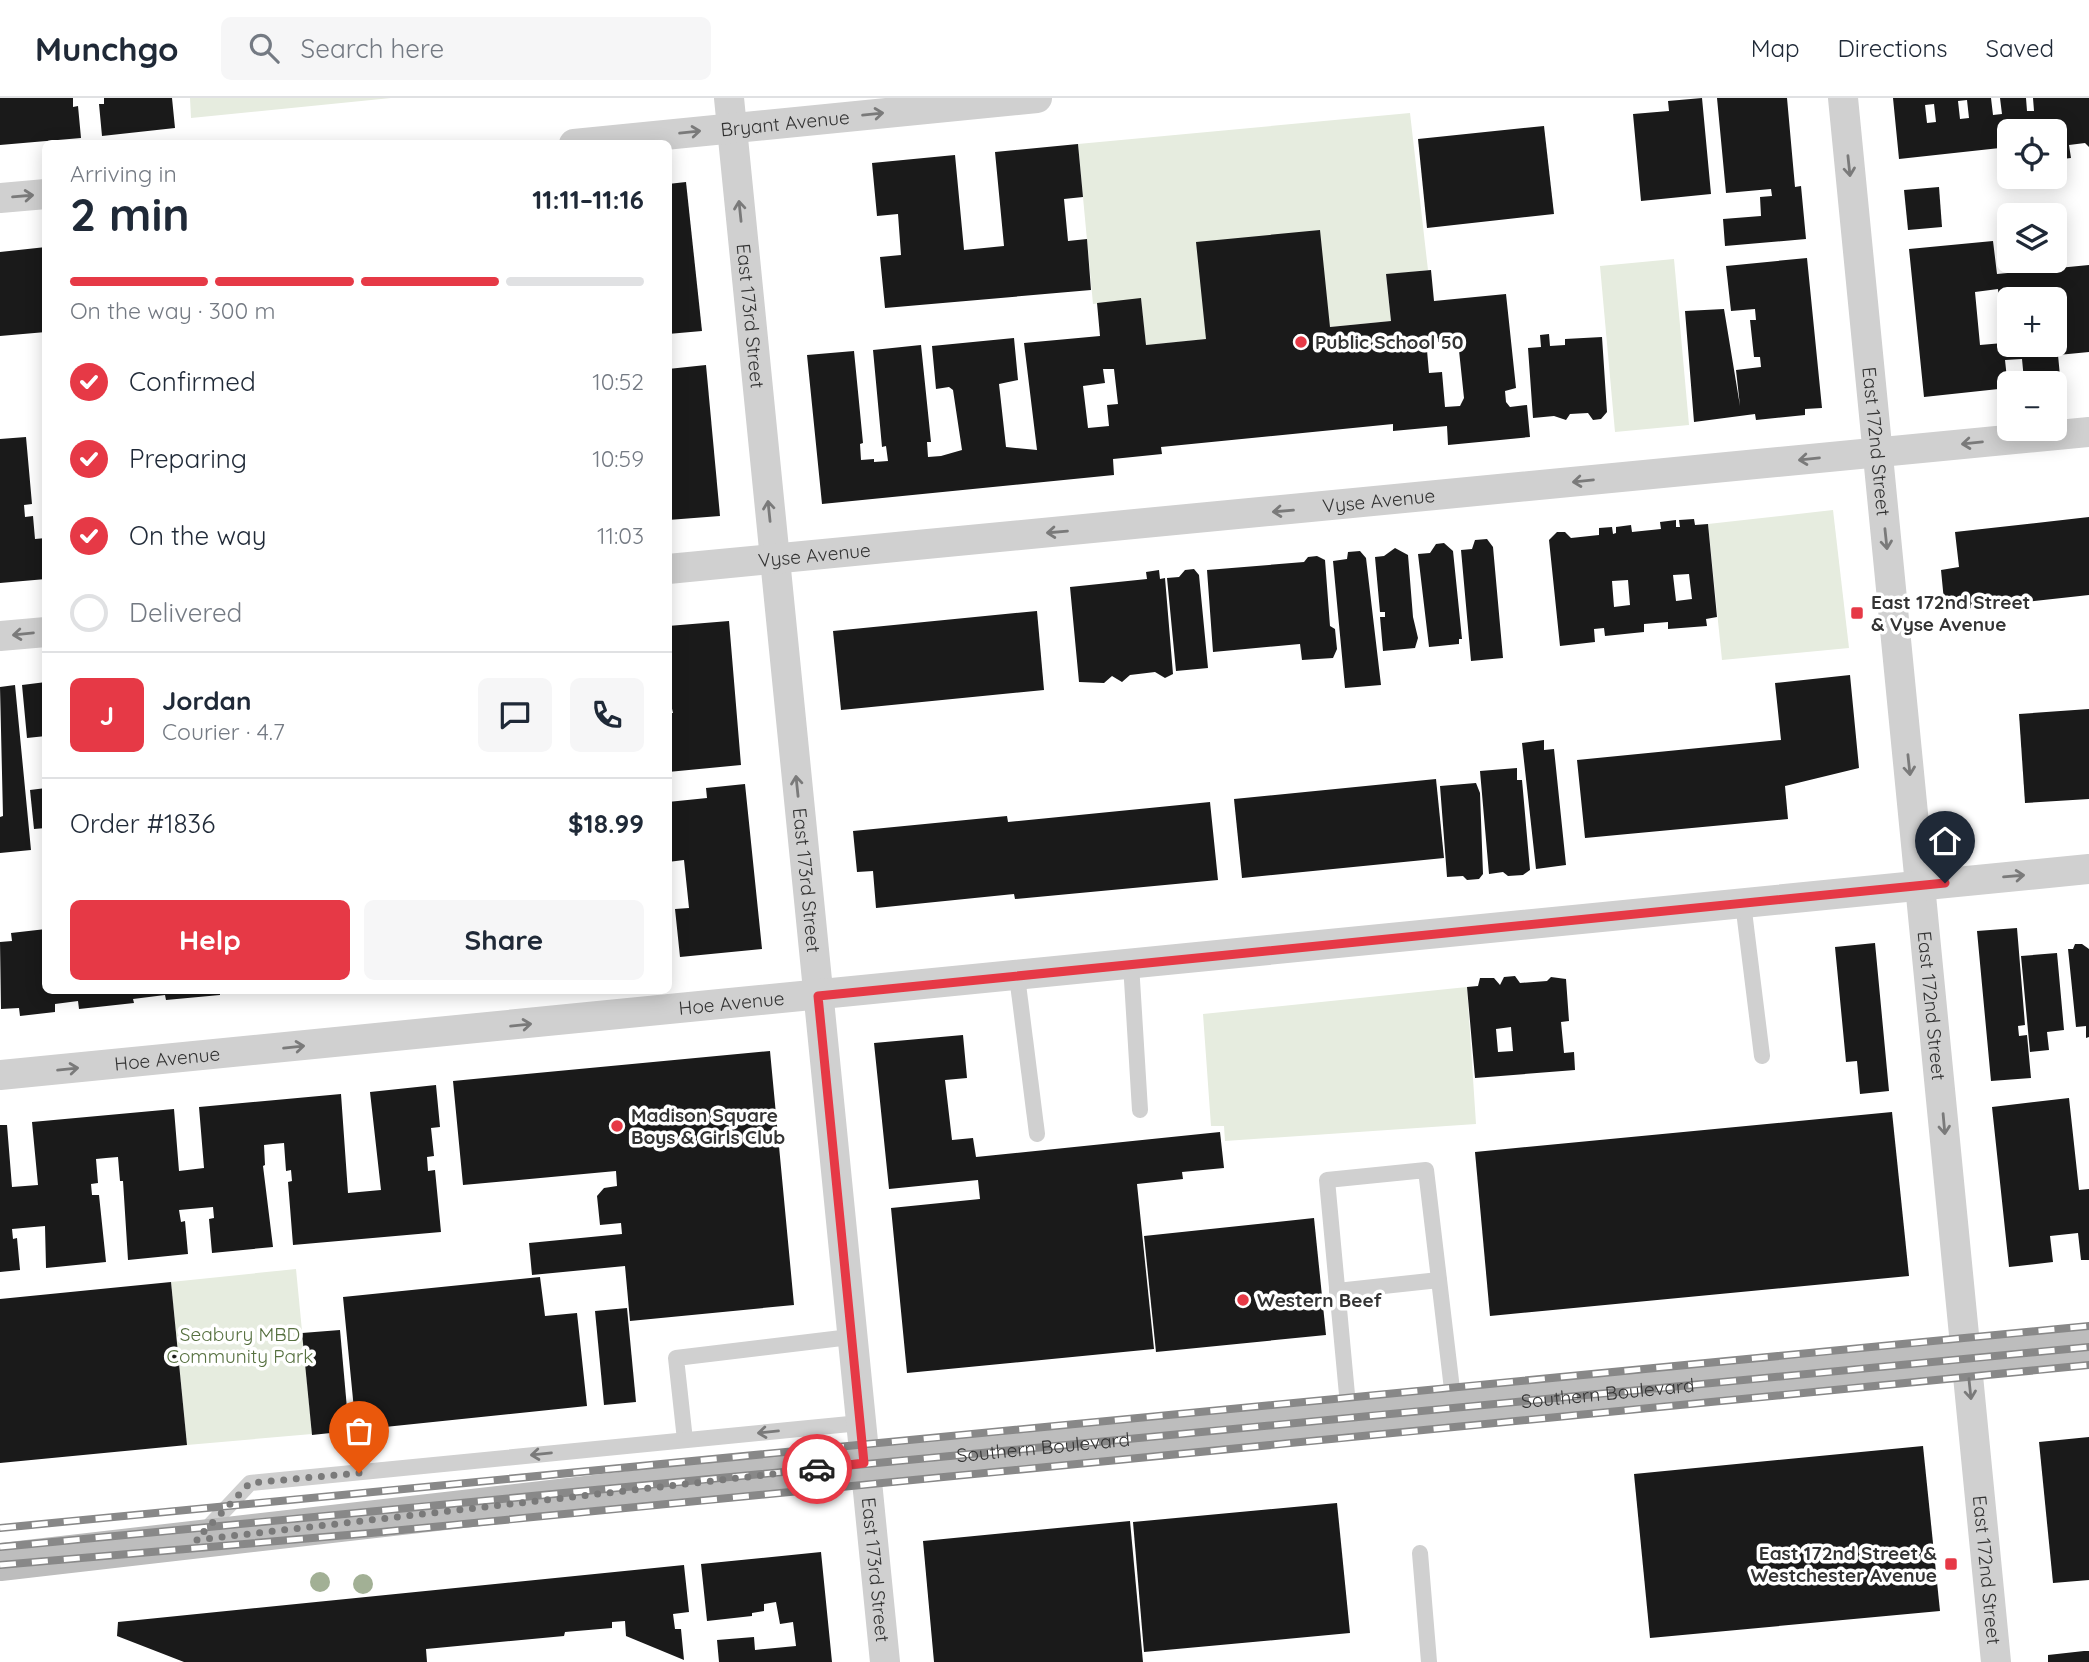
<!DOCTYPE html>
<html lang="en">
<head>
<meta charset="utf-8">
<style>
	body { margin:0; font-family:Quicksand,sans-serif; background:#f6f6f7; color:#1f2937; height:100vh; display:flex; flex-direction:column; font-size:26px; white-space:nowrap }
	* { box-sizing:border-box; margin:0 }
	p { font-size:23px; color:#747a83 }
	.icon { flex:none; width:38px; height:38px; fill:none; stroke:currentColor; stroke-width:2; stroke-linecap:round; stroke-linejoin:round }
	.map { position:relative; flex:1; overflow:hidden }
	.drawer { position:absolute; left:42px; top:42px; width:630px; height:854px; display:flex; flex-direction:column; background:#fff; border-radius:10px; box-shadow:0 4px 18px #0003 }
	.drawer>* { flex:none }
	.fabs { position:absolute; left:1997px; top:21px; display:grid; gap:14px }
	.fabs a { display:grid; place-items:center; width:70px; height:70px; border-radius:10px; background:#fff; box-shadow:0 4px 18px #0003; font-size:35px }
	.pin { position:absolute; display:grid; place-items:center; width:60px; height:60px; color:#fff; margin:-72px -30px; border-radius:50% 50% 50% 0; rotate:-45deg; box-shadow:0 0 7px #0007 }
	.pin .icon { rotate:45deg }
	.courier { position:absolute; display:grid; place-items:center; width:70px; height:70px; margin:-35px; border:5px solid #e63946; border-radius:50%; background:#fff; color:#222; box-shadow:0 2px 9px #0007 }
	.summary em { font-style:normal; font-weight:700 }
	.summary div { display:flex; flex-direction:column-reverse }
	.summary { display:flex; align-items:center; justify-content:space-between; height:119px; padding:0 28px }
	h1 { font-size:46px; font-weight:700; line-height:52px }
	.bar { display:grid; grid-template-columns:repeat(4,1fr); gap:10px 7px; align-content:center; height:84px; padding:0 28px }
	.bar i { height:9px; border-radius:5px; background:#e0e1e3 }
	.bar .on { background:#e63946 }
	.bar p { grid-column:span 4 }
	.line { display:flex; align-items:center; gap:18px; padding:0 28px; border-top:2px solid #e0e1e3 }
	.line div { flex:1 }
	.round { display:grid; place-items:center; flex:none; width:74px; height:74px; border-radius:10px; background:#f6f6f7 }
	ol { padding:0 28px; list-style:none }
	li { display:flex; align-items:center; gap:21px; height:77px }
	li p { margin-inline-start:auto }
	li .icon { padding:7px; border-radius:50%; background:#e63946; color:#fff; stroke-width:4 }
	li:last-child { color:#747a83 }
	li i { width:38px; height:38px; border:4px solid #e0e1e3; border-radius:50% }
	.cta { display:flex; gap:14px; margin-top:auto; padding:14px 28px }
	.cta a { flex:1; height:80px; border-radius:10px; background:#e63946; color:#fff; font-size:28px; font-weight:700; line-height:80px; text-align:center }
	.cta a+a { background:#f6f6f7; color:#1f2937 }
	header { display:flex; align-items:center; gap:42px; box-sizing:border-box; height:98px; padding:0 35px; background:#fff; border-bottom:2px solid #e0e1e3 }
	header strong { font-size:33px }
	nav { display:flex; gap:38px; margin-inline-start:auto; font-size:24px }
	.search { width:490px; height:63px; background:#f6f6f7; display:flex; align-items:center; gap:18px; box-sizing:border-box; padding:0 24px; border-radius:10px; color:#747a83; font-size:26px }
	.map>svg:first-child { display:block }
	.green { fill:#e6ecdf }
	.building { fill:#1a1a1a; fill-rule:evenodd }
	.lines { fill:none; stroke-linecap:round; stroke-linejoin:round }
	.lane { stroke:#d0d0d0; stroke-width:16 }
	.street { stroke:#d0d0d0; stroke-width:30 }
	.secondary { stroke:#bdbdbd; stroke-width:38 }
	.rail-casing { stroke:#888; stroke-width:8 }
	.rail { stroke:#fff; stroke-width:5; stroke-dasharray:16; stroke-linecap:butt }
	.tree { fill:#a2b095 }
	.oneway { stroke:#7a7a7a }
	.done { stroke:#7a7a7a; stroke-width:7; stroke-dasharray:0 12.6 }
	.route { stroke:#e63946; stroke-width:9 }
	.poi-dot { fill:#e63946; stroke:#fff; stroke-width:2.5 }
	.labels { text-anchor:middle; dominant-baseline:central; stroke-width:7; stroke-linejoin:round; paint-order:stroke }
	.street-label { font-size:19px; fill:#333; stroke:#fff }
	.poi-label { font-size:19px; font-weight:bold; fill:#333; stroke:#fff; text-anchor:start }
	.park-label { font-size:19px; fill:#56703f; stroke:#fff }
</style>
</head>
<body>
<header>
<strong>Munchgo</strong>
<div class="search"><svg class="icon" aria-label="search" viewBox="0 0 24 24"><circle cx="10" cy="10" r="6"/><path d="M15 15l6 6"/></svg>Search here</div>
<nav><a>Map</a><a>Directions</a><a>Saved</a></nav>
</header>
<div class="map">
<svg width="2089" height="1564" viewBox="0 0 2089 1564">
	<rect width="100%" height="100%" fill="#fff"/>
	<g class="green">
		<polygon points="190,0 391,0 191,20"/>
		<polygon points="1410,15 1428,172 1386,177 1391,223 1146,247 1141,201 1093,206 1078,46"/>
		<polygon points="1674,161 1689,327 1615,334 1600,168"/>
		<polygon points="1833,412 1849,550 1722,562 1708,426"/>
		<polygon points="1467,889 1476,1026 1225,1043 1224,1028 1211,1028 1203,916"/>
		<polygon points="296,1171 312,1336 187,1347 171,1184"/>
	</g>
	<g class="building">
		<polygon points="0,0 73,0 73,9 78,8 81,40 0,47"/>
		<polygon points="104,0 172,0 175,30 102,38 99,6 104,6"/>
		<polygon points="1702,0 1711,96 1641,103 1633,16 1669,13 1668,3"/>
		<polygon points="1717,0 1787,0 1795,89 1801,88 1806,141 1725,148 1723,121 1761,118 1760,99 1772,98 1771,91 1726,95"/>
		<path d="M1893,0h98l2,17 9,-1 -2,-16h26l1,13h7l-1,-13h56v49l-4,-4 -16,2 2,13 -17,2v-29h-45v16l-110,12zM1967,2l2,18 -9,1 -2,-18zM1934,6l2,18 -9,1 -2,-18z"/>
		<polygon points="1544,28 1554,116 1427,130 1418,41"/>
		<polygon points="1078,46 1083,99 1064,101 1068,143 1087,141 1091,192 885,210 880,159 901,157 898,116 877,118 872,65 955,57 964,152 1004,148 995,54"/>
		<polygon points="686,84 702,233 668,236 668,86"/>
		<polygon points="1939,89 1942,129 1908,132 1904,92"/>
		<path d="M1320,132l10,97 61,-6 -5,-47 45,-4 3,31 72,-7 10,94 -11,3 1,11 4,5 17,-2 3,32 -82,8 -1,-19 -54,5v-7l-232,23 1,7 -49,5 1,16 -292,29 -15,-149 47,-4 9,92 -3,1 1,16 13,-1v3l14,-1 -2,-15 -4,1 -9,-97 48,-5 10,97h-4l1,15 13,-1 21,-6 -9,-60 -4,-3 -13,2 -4,-43 82,-8 4,42 -19,4 7,63 31,3 -13,-107 76,-7 -3,-33 44,-5 5,47 60,-6 -10,-97zM1438,240v4l20,-1 6,57 -4,8 -15,1 -3,-35 -13,1 -3,-34zM1103,271h11l4,35 -11,1 2,21 -21,2 -5,-42 22,-3z"/>
		<path d="M1993,143l4,33 92,-9v87l-31,3 2,21 -36,4 -2,-21 -17,1 3,28 -84,9 -15,-148zM1998,191l5,54 -23,2 -5,-53zM2009,201h45v46h-45z"/>
		<polygon points="46,149 46,234 0,238 0,154"/>
		<polygon points="1807,160 1822,310 1805,311 1805,317 1756,322 1755,316 1694,324 1685,213 1724,211 1740,308 1736,272 1761,269 1760,259 1754,259 1750,222 1756,222 1755,211 1731,213 1726,168"/>
		<polygon points="1549,236 1550,248 1565,247 1565,241 1602,239 1607,314 1601,321 1593,322 1588,315 1570,316 1566,322 1554,318 1533,320 1528,250 1541,249 1540,237"/>
		<polygon points="706,267 720,418 668,422 668,271"/>
		<polygon points="26,339 32,406 24,407 25,419 33,418 35,441 46,440 46,481 0,485 0,341"/>
		<polygon points="2089,419 2089,497 1945,513 1941,472 1959,469 1955,434"/>
		<path d="M1694,421l1,6 13,-1 9,93 -11,2 1,7 -39,3v-7l-24,2v8l-39,4 -1,-8 -10,1 1,13 -35,4 -11,-106 8,-8h8l6,6 28,-3v-7l13,-1 1,7 3,-1v-6l15,-2 1,7 29,-3 -1,-7 16,-2v7h4l-1,-7zM1689,476l3,25 -16,2 -3,-26zM1628,482l2,25 -16,2 -2,-26z"/>
		<polygon points="1487,441 1493,449 1503,560 1471,563 1461,452 1472,451 1475,442"/>
		<polygon points="1444,445 1453,453 1462,541 1459,541 1459,546 1429,549 1418,456 1430,455 1436,446"/>
		<polygon points="1395,450 1408,457 1413,519 1418,540 1415,550 1383,553 1380,519 1385,519 1385,514 1380,514 1375,459 1384,458"/>
		<polygon points="1360,453 1366,460 1381,587 1345,590 1333,463 1347,461 1348,454"/>
		<polygon points="1317,458 1325,462 1330,528 1335,531 1337,551 1333,560 1302,562 1300,546 1213,554 1207,472 1304,464 1308,459"/>
		<polygon points="1194,471 1199,477 1208,570 1176,573 1167,480 1179,479 1185,472"/>
		<polygon points="1159,472 1160,481 1165,480 1173,576 1165,580 1155,574 1130,577 1122,584 1112,578 1104,585 1079,584 1070,489 1147,481 1146,474"/>
		<polygon points="1037,513 1044,592 841,612 833,533"/>
		<polygon points="729,523 741,667 668,674 668,615 673,615 668,593 668,528"/>
		<polygon points="1850,577 1859,670 1785,688 1788,721 1585,740 1577,662 1781,642 1775,585"/>
		<polygon points="46,584 46,638 27,640 22,587"/>
		<polygon points="15,587 31,752 0,755 0,719 3,718 0,589"/>
		<polygon points="2089,611 2089,701 2025,705 2019,616"/>
		<polygon points="1544,642 1544,652 1554,651 1566,767 1536,771 1522,645"/>
		<polygon points="1517,670 1517,682 1522,682 1530,772 1523,777 1508,778 1503,774 1489,776 1480,673"/>
		<polygon points="1436,681 1444,760 1242,780 1234,701"/>
		<polygon points="1476,685 1480,695 1483,776 1479,781 1467,782 1463,778 1447,779 1440,688"/>
		<polygon points="745,686 762,851 680,859 675,811 689,810 684,762 668,764 668,704 707,700 706,690"/>
		<polygon points="46,690 46,730 34,731 30,692"/>
		<polygon points="1210,704 1218,782 1015,801 1014,796 876,810 873,773 857,774 853,733 1007,718 1008,724"/>
		<polygon points="2017,830 2025,927 2018,928 2019,938 2027,937 2031,980 1991,983 1977,833"/>
		<polygon points="46,831 46,892 220,892 220,897 166,902 165,897 133,901 134,905 79,911 78,903 55,906 55,914 20,918 19,910 1,911 0,844 12,843 11,835"/>
		<polygon points="1875,845 1889,993 1860,996 1857,963 1846,964 1835,849"/>
		<polygon points="2075,846 2082,846 2089,851 2089,939 2086,940 2086,928 2076,929 2068,851 2073,851"/>
		<polygon points="2057,855 2064,932 2047,934 2049,952 2030,954 2021,858"/>
		<path d="M1515,878l5,7 27,-2 4,-4 15,2 3,42 -8,1 3,31 10,-1 1,18 -100,8 -8,-91 11,-1 2,-8h14l6,7 4,-8zM1511,929l2,24 -15,1 -2,-23z"/>
		<polygon points="963,937 967,980 945,982 952,1042 973,1040 976,1059 1220,1034 1224,1070 1182,1074 1183,1081 1137,1086 1154,1251 907,1275 891,1110 980,1101 978,1082 889,1091 874,945"/>
		<polygon points="770,953 794,1207 630,1223 625,1168 532,1177 529,1145 622,1136 621,1125 600,1127 597,1098 604,1090 617,1088 616,1073 463,1087 453,983"/>
		<polygon points="436,987 440,1029 431,1030 434,1058 427,1059 428,1073 435,1072 441,1134 293,1147 288,1084 292,1083 291,1072 286,1073 284,1045 273,1046 264,1047 265,1067 263,1068 273,1149 212,1155 209,1121 214,1120 213,1109 179,1112 181,1124 185,1123 188,1156 128,1162 123,1083 120,1083 118,1059 106,1060 96,1061 98,1085 91,1086 92,1097 99,1097 106,1164 46,1170 45,1128 12,1131 13,1141 17,1140 20,1172 0,1174 0,1027 7,1027 12,1089 38,1087 32,1024 174,1011 179,1073 204,1070 199,1009 341,996 348,1095 381,1092 370,994"/>
		<polygon points="2069,1000 2079,1092 2089,1091 2089,1162 2081,1162 2078,1135 2050,1138 2053,1164 2009,1169 1992,1009"/>
		<polygon points="1892,1014 1909,1178 1490,1218 1475,1054"/>
		<polygon points="1314,1120 1326,1237 1156,1254 1144,1138"/>
		<polygon points="540,1179 545,1218 577,1215 587,1308 356,1332 343,1199"/>
		<polygon points="171,1184 187,1347 0,1365 0,1201"/>
		<polygon points="627,1210 636,1304 604,1307 595,1213"/>
		<polygon points="340,1232 349,1333 312,1337 302,1235"/>
		<polygon points="2089,1339 2089,1482 2053,1485 2039,1344"/>
		<polygon points="1923,1348 1940,1513 1650,1540 1634,1376"/>
		<polygon points="1337,1405 1350,1535 1144,1554 1133,1424"/>
		<polygon points="1130,1423 1143,1564 934,1564 923,1443"/>
		<polygon points="821,1454 832,1564 719,1564 717,1542 754,1539 755,1552 796,1548 793,1524 780,1526 776,1504 764,1506 764,1513 752,1515 752,1518 707,1523 701,1466"/>
		<polygon points="684,1467 689,1514 673,1516 675,1531 681,1531 684,1562 626,1538 625,1523 612,1524 612,1530 565,1534 564,1538 426,1551 427,1564 184,1564 117,1538 118,1524"/>
		<polygon points="2084,1553 2089,1553 2089,1564 2048,1564 2048,1557"/>
	</g>
	<g class="lines">
		<g class="lane">
			<polyline points="1743,805 1762,958"/>
			<polyline points="1131,866 1140,1012"/>
			<polyline points="1017,878 1037,1036"/>
			<polyline points="1337,1193 1439,1182"/>
			<polyline points="1349,1318 1327,1082 1426,1072 1454,1308"/>
			<polyline points="685,1342 676,1260 850,1239"/>
			<polyline points="204,1434 250,1385 860,1325"/>
			<polyline points="1420,1455 1429,1564"/>
		</g>
		<g class="street">
			<path id="s1" d="M729,0l156,1564"/>
			<path id="s2" d="M1843,0l153,1564"/>
			<path id="s3" d="M574,46l463,-46"/>
			<polyline points="0,100 46,96"/>
			<path id="s4" d="M668,471l1421,-137"/>
			<polyline points="0,538 46,534"/>
			<path id="s5" d="M0,977l2089,-206"/>
		</g>
		<polyline class="secondary" points="0,1464 864,1365 2089,1245"/>
		<defs>
			<g id="rail">
				<polyline points="0,1430 2089,1228"/>
				<path id="s6" d="M0,1449l2089,-200"/>
				<polyline points="0,1467 371,1435 2089,1267"/>
			</g>
		</defs>
		<use href="#rail" class="rail-casing"/>
		<use href="#rail" class="rail"/>
	</g>
	<g class="tree">
		<circle cx="320" cy="1484" r="10"/>
		<circle cx="363" cy="1486" r="10"/>
	</g>
	<defs><path id="oneway-shaft" d="M-6 0H5M1.5-3L5.5 0L1.5 3" fill="none" stroke-width="1.6" stroke-linecap="round" stroke-linejoin="round" transform="scale(1.75)"/></defs>
	<g class="oneway">
		<use href="#oneway-shaft" transform="translate(873 16) rotate(-6)"/>
		<use href="#oneway-shaft" transform="translate(690 34) rotate(-6)"/>
		<use href="#oneway-shaft" transform="translate(1849 68) rotate(84)"/>
		<use href="#oneway-shaft" transform="translate(23 98) rotate(-5)"/>
		<use href="#oneway-shaft" transform="translate(740 113) rotate(-96)"/>
		<use href="#oneway-shaft" transform="translate(1972 345) rotate(174)"/>
		<use href="#oneway-shaft" transform="translate(1809 361) rotate(174)"/>
		<use href="#oneway-shaft" transform="translate(1583 383) rotate(174)"/>
		<use href="#oneway-shaft" transform="translate(769 413) rotate(-96)"/>
		<use href="#oneway-shaft" transform="translate(1283 413) rotate(175)"/>
		<use href="#oneway-shaft" transform="translate(1057 434) rotate(175)"/>
		<use href="#oneway-shaft" transform="translate(1886 441) rotate(84)"/>
		<use href="#oneway-shaft" transform="translate(23 536) rotate(174)"/>
		<use href="#oneway-shaft" transform="translate(1909 667) rotate(84)"/>
		<use href="#oneway-shaft" transform="translate(797 688) rotate(-96)"/>
		<use href="#oneway-shaft" transform="translate(2014 778) rotate(-5)"/>
		<use href="#oneway-shaft" transform="translate(521 927) rotate(-6)"/>
		<use href="#oneway-shaft" transform="translate(294 949) rotate(-6)"/>
		<use href="#oneway-shaft" transform="translate(68 971) rotate(-6)"/>
		<use href="#oneway-shaft" transform="translate(1944 1026) rotate(85)"/>
		<use href="#oneway-shaft" transform="translate(1970 1291) rotate(84)"/>
		<use href="#oneway-shaft" transform="translate(768 1334) rotate(174)"/>
		<use href="#oneway-shaft" transform="translate(541 1356) rotate(174)"/>
	</g>
	<g class="lines">
		<polyline class="done" points="359,1375 250,1385 196,1442 817,1371"/>
		<polyline class="route" points="817,1371 864,1365 818,898 1945,785"/>
	</g>
	<g class="poi-dot">
		<circle cx="1301" cy="244" r="7"/>
		<rect x="1850" y="508" width="14" height="14" rx="3.5"/>
		<circle cx="617" cy="1028" r="7"/>
		<circle cx="1243" cy="1202" r="7"/>
		<rect x="1944" y="1459" width="14" height="14" rx="3.5"/>
	</g>
	<g class="labels">
		<g class="street-label">
			<text stroke="none"><textPath href="#s3" startOffset="212">Bryant Avenue</textPath></text>
			<text stroke="none"><textPath href="#s1" startOffset="219">East 173rd Street</textPath></text>
			<text stroke="none"><textPath href="#s2" startOffset="345">East 172nd Street</textPath></text>
			<text stroke="none"><textPath href="#s4" startOffset="714">Vyse Avenue</textPath></text>
			<text stroke="none"><textPath href="#s4" startOffset="147">Vyse Avenue</textPath></text>
			<text stroke="none"><textPath href="#s1" startOffset="786">East 173rd Street</textPath></text>
			<text stroke="none"><textPath href="#s5" startOffset="735">Hoe Avenue</textPath></text>
			<text stroke="none"><textPath href="#s2" startOffset="912">East 172nd Street</textPath></text>
			<text stroke="none"><textPath href="#s5" startOffset="168">Hoe Avenue</textPath></text>
			<text stroke="none"><textPath href="#s6" startOffset="1615">Southern Boulevard</textPath></text>
			<text stroke="none"><textPath href="#s6" startOffset="1048">Southern Boulevard</textPath></text>
			<text stroke="none"><textPath href="#s1" startOffset="1479">East 173rd Street</textPath></text>
			<text stroke="none"><textPath href="#s2" startOffset="1479">East 172nd Street</textPath></text>
		</g>
		<g class="poi-label">
			<text x="1315" y="244">Public School 50</text>
			<text x="1871" y="504">East 172nd Street<tspan x="1871" dy="22">&amp; Vyse Avenue</tspan></text>
			<text x="631" y="1017">Madison Square<tspan x="631" dy="22">Boys &amp; Girls Club</tspan></text>
			<text x="1257" y="1202">Western Beef</text>
			<text x="1937" y="1455" text-anchor="end">East 172nd Street &amp;<tspan x="1937" dy="22">Westchester Avenue</tspan></text>
		</g>
		<g class="park-label">
			<text x="240" y="1236">Seabury MBD<tspan x="240" dy="22">Community Park</tspan></text>
		</g>
	</g>
</svg>
<div class="fabs">
<a><svg class="icon" aria-label="locate" viewBox="0 0 24 24"><circle cx="12" cy="12" r="6"/><path d="M12 2v4M12 18v4M2 12h4M18 12h4"/></svg></a>
<a><svg class="icon" aria-label="layers" viewBox="0 0 24 24"><path d="M12 4l9 5-9 5-9-5zM3 14l9 5 9-5"/></svg></a>
<a>+</a>
<a>−</a>
</div>
<div class="pin" style="left:359px;top:1375px;background:#ea580c"><svg class="icon" aria-label="bag" viewBox="0 0 24 24"><path d="M5 8h14l-1 12H6zM9 8a3 3 0 0 1 6 0"/></svg></div>
<div class="pin" style="left:1945px;top:785px;background:#1f2937"><svg class="icon" aria-label="home" viewBox="0 0 24 24"><path d="M3 11l9-7 9 7M6 9v11h12V9"/></svg></div>
<div class="courier" style="left:817px;top:1371px"><svg class="icon" aria-label="car" viewBox="0 0 24 24"><path d="M5 17H2v-5l4-1 3-4h7l3 4 3 1v5h-3M9 17h6M6 11h13"/><circle cx="7" cy="17" r="2"/><circle cx="17" cy="17" r="2"/></svg></div>
<section class="drawer">
<div class="summary"><div><h1>2 min</h1><p>Arriving in</p></div><em>11:11–11:16</em></div>
<div class="bar"><i class="on"></i><i class="on"></i><i class="on"></i><i></i><p>On the way · 300 m</p></div>
<ol>
<li><svg class="icon" aria-label="check" viewBox="0 0 24 24"><path d="M5 12l5 5 9-10"/></svg>Confirmed<p>10:52</p></li>
<li><svg class="icon" aria-label="check" viewBox="0 0 24 24"><path d="M5 12l5 5 9-10"/></svg>Preparing<p>10:59</p></li>
<li><svg class="icon" aria-label="check" viewBox="0 0 24 24"><path d="M5 12l5 5 9-10"/></svg>On the way<p>11:03</p></li>
<li><i></i>Delivered</li>
</ol>
<div class="line" style="height:126px"><b class="round" style="background:#e63946;color:#fff">J</b><div><b>Jordan</b><p>Courier · 4.7</p></div><a class="round"><svg class="icon" aria-label="chat" viewBox="0 0 24 24"><path d="M4 5h16v11H9l-5 4z"/></svg></a><a class="round"><svg class="icon" aria-label="phone" viewBox="0 0 24 24"><path d="M5 4h4l2 5-3 2q2 4 5 5l2-3 5 2v4C11 20 4 13 5 4z"/></svg></a></div>
<div class="line" style="height:91px"><div>Order #1836</div><b>$18.99</b></div>
<div class="cta"><a>Help</a><a>Share</a></div>
</section>
</div>
</body>
</html>
